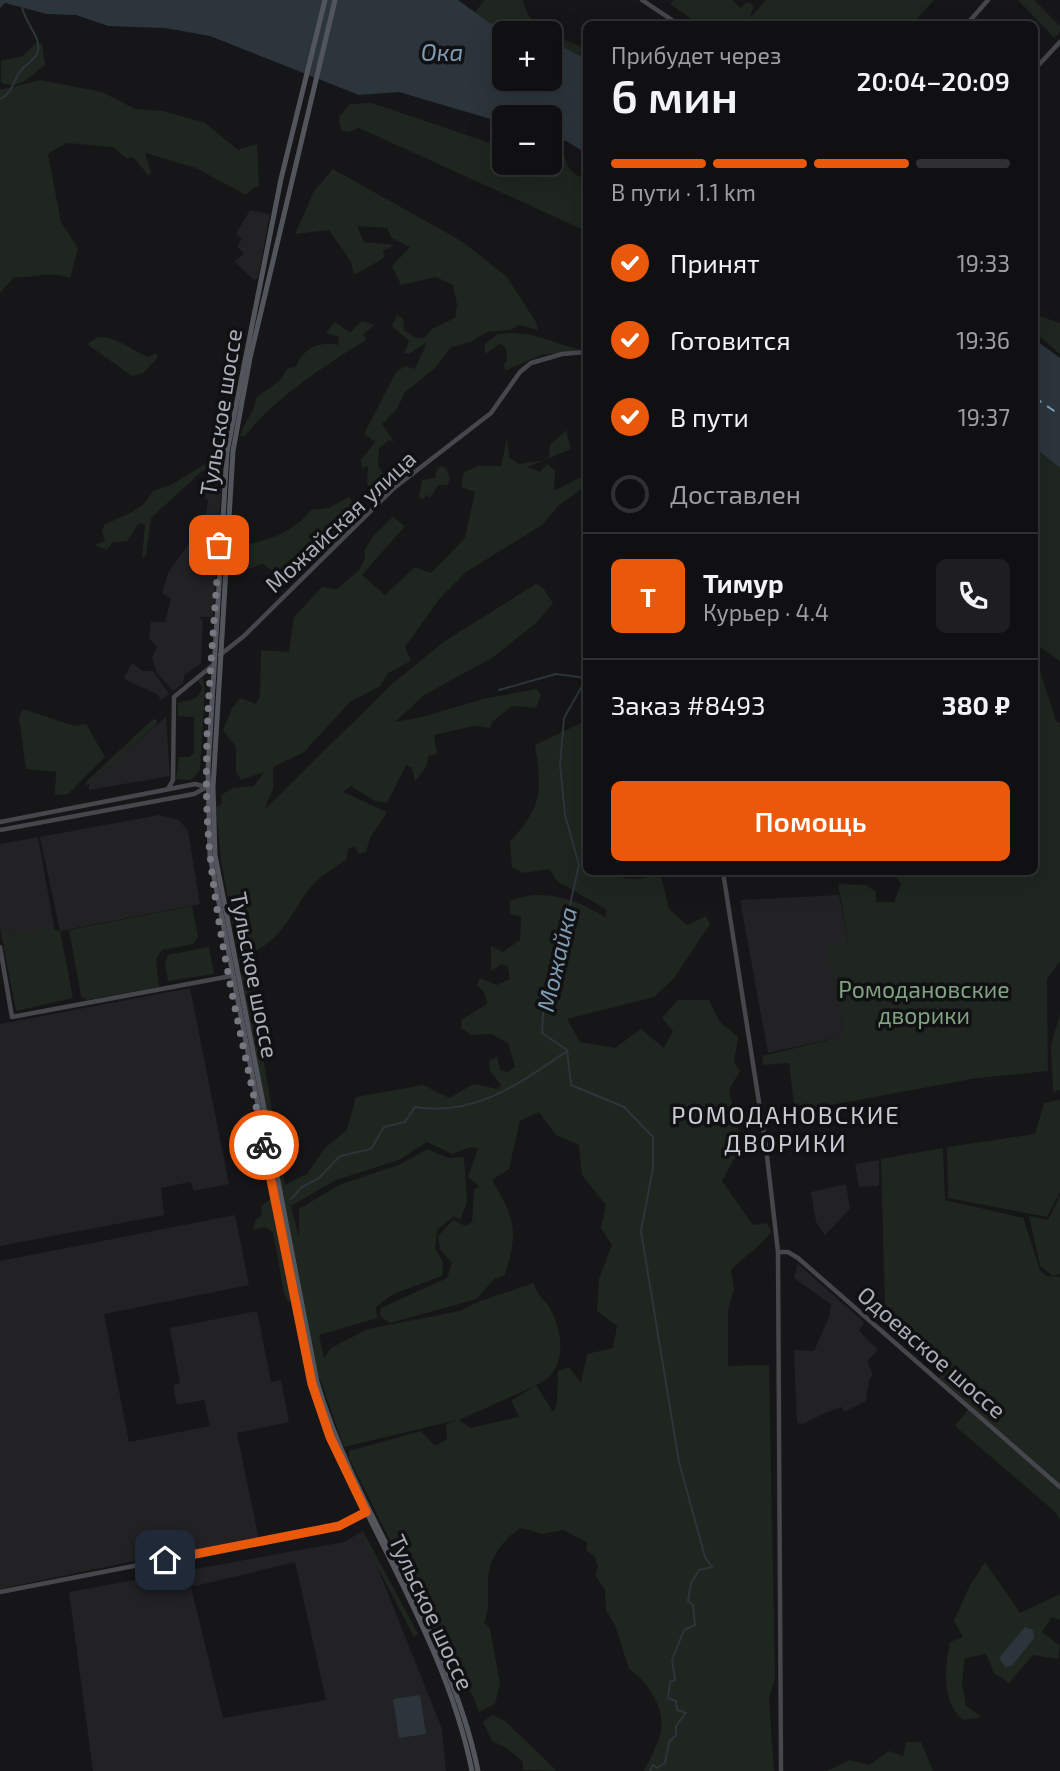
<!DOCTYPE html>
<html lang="ru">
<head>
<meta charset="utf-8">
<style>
	body { margin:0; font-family:"Exo 2",sans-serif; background:#1e1e20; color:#f1f3f6; height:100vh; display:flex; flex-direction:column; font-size:26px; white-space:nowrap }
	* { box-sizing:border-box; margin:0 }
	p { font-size:23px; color:#9c9d9f }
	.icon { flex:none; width:38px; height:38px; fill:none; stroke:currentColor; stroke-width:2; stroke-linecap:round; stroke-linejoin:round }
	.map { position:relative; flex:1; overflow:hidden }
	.side { position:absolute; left:583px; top:21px; width:455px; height:854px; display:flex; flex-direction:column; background:#101012; border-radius:10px; box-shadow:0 7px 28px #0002,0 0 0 2px #303032 }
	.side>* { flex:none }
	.fabs { position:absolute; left:492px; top:21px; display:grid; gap:14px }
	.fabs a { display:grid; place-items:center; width:70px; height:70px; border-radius:10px; background:#101012; box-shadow:0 7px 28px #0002,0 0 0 2px #303032; font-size:35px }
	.pin { position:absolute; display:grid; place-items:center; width:60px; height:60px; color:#fff; margin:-30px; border-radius:14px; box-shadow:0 4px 10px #0006 }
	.courier { position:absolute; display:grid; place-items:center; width:70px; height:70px; margin:-35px; border:5px solid #ea580c; border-radius:50%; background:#fff; color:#222; box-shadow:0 2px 9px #0007 }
	.summary em { font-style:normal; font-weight:600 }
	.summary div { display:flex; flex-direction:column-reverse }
	.summary { display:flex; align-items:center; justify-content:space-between; height:119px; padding:0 28px }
	h1 { font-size:46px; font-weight:600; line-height:52px }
	.bar { display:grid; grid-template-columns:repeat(4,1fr); gap:10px 7px; align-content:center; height:84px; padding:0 28px }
	.bar i { height:9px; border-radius:5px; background:#303032 }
	.bar .on { background:#ea580c }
	.bar p { grid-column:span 4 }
	.line { display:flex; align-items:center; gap:18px; padding:0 28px; border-top:2px solid #303032 }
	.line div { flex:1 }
	.round { display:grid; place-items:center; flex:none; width:74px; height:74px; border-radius:10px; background:#1e1e20 }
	ol { padding:0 28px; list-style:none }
	li { display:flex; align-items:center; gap:21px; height:77px }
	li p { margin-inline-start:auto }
	li .icon { padding:7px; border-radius:50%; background:#ea580c; color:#fff; stroke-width:4 }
	li:last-child { color:#9c9d9f }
	li i { width:38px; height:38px; border:4px solid #303032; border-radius:50% }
	.cta { display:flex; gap:14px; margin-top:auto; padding:14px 28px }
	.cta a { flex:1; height:80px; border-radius:10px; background:#ea580c; color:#fff; font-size:28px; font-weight:600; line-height:80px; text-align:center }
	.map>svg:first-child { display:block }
	.built { fill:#222225; fill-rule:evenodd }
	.green { fill:#1e261f; fill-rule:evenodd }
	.water { fill:#2c353c }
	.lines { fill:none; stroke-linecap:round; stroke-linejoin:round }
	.stream { stroke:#2c353c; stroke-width:2 }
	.ferry { stroke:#7f9bb3; stroke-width:2; stroke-dasharray:9 7; stroke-linecap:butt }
	.secondary { stroke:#45474d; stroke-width:4.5 }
	.primary { stroke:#53555c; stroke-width:5 }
	.done { stroke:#757880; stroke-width:7; stroke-dasharray:0 12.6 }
	.route { stroke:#ea580c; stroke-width:9 }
	.labels { text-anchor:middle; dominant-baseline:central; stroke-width:7; stroke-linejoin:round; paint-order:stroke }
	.street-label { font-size:23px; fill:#a8adb8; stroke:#111113 }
	.park-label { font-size:23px; fill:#7fa381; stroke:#111113 }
	.water-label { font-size:24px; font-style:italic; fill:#7f9bb3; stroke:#111113 }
	.neighbourhood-label { font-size:24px; letter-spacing:2px; fill:#c9ccd4; stroke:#111113 }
</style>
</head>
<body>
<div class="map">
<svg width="1060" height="1771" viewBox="0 0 1060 1771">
	<rect width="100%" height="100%" fill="#161618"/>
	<g class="built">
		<polygon points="250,210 270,214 258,278 254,280 234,261 244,254 237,246 242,239 236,234"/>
		<polygon points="222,472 213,617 200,617 203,622 201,664 185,674 183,683 173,691 157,673 152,658 157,647 149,638 151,622 165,622 171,599 162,593 168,573 193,537 202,541 208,501 201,495"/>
		<polygon points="132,663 143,671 153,671 169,694 161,700 157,694 130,682 124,678"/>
		<polygon points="166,717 170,776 89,790 89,783"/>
		<polygon points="159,815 179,820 188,831 200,904 60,931 40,837"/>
		<polygon points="38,837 55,932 43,930 9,936 8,932 1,933 0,927 0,844"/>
		<polygon points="839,895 848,942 828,945 845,1036 768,1053 740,900"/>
		<polygon points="190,988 229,1184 194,1191 190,1182 161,1188 164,1215 0,1246 0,1024"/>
		<polygon points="879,1160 879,1186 859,1187 855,1164"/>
		<polygon points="846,1184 850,1209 825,1235 816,1222 811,1192"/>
		<polygon points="235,1215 249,1285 104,1314 129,1442 210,1426 204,1400 177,1405 173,1385 180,1383 170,1328 257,1311 271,1382 281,1380 289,1422 237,1433 259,1540 154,1562 144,1559 0,1589 0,1261"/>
		<polygon points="798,1264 864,1322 859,1331 878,1350 867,1361 873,1375 869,1380 866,1401 844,1412 842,1407 827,1412 803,1424 797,1423 794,1350 814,1351 829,1317 831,1304 794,1278"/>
		<path d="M363,1531l79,198 4,42h-353l-24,-179 275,-50zM295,1562l31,138 -103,18 -32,-131z"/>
	</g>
	<g class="green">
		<path d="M484,0h39c9,37 35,34 63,49v10l-36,-19v-7c-26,0 -56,-1 -75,-20z"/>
		<polygon points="674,0 732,0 741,8 747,2 754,5 750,18 766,0 934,0 914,22 916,24 699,24 670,4"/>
		<polygon points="1018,0 1034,0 1060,26 1060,32 1054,38"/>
		<path d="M36,43l6,1 3,21c-15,10 -25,27 -44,17v-21l22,-5z"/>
		<path d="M40,80l62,12 33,17 28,2 42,12 33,27 19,-6 2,43h-4l-9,8 -50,-27 -51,-15 6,20 -3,2 -14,-17h-8l-13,-11 -46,-4 -19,11 13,68 17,26 -8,30c-22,-7 -33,0 -56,-1l-14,16v-203z"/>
		<path d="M372,103l121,41 6,-8h5v27h46v-13h13c4,17 6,23 23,29v52l-227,-103 -10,4 -8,-2 -2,-13 11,-13z"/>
		<polygon points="333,169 463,242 507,277 536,322 538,330 519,325 510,330 487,332 470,342 450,348 435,368 405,392 397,409 382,424 394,442 389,440 379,448 378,466 389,482 377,494 367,484 368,466 362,468 361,460 375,442 364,434 396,372 405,366 415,369 427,342 409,354 404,353 409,341 392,326 397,315 403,319 404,330 416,338 424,338 432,329 455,318 457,305 453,285 436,277 401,285 392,266 410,247 392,238 387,228 357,226 364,242 394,245 383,251 384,258 354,275 351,262 329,230 295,234 314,191"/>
		<polygon points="1037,315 1060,323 1060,354 1034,332"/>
		<path d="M362,321l13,4 -12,9 3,6c-43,27 -89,56 -121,96h-5c4,-15 15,-23 16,-38l24,-18 8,-12 8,-1c6,-18 24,-27 42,-22l1,-8 -13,-4 9,-11 15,11z"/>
		<polygon points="514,333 532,335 580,350 541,355 506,370 503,366 507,360 506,349 501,343 485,354 485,344 498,334"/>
		<path d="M98,337c22,0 33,14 51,20l7,-4 2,4 -15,16 -11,3 -45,-32z"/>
		<path d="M566,430l5,19 -44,18 13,5 7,-8 8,7 -1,20 29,-15 3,1v9l-28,20 -16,19 -76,47 -26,26 -35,49 6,14 -23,12 -8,13 -30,16 -46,50 -31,15v22l-9,21 129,-127 52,-42 91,-57 7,4 10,15 -17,20 -44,35 -68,37 -29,27 27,-5 61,-18 54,-10 4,6 -5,13 -24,-2 -20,16 -2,6 -16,-2 -40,9 3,19 -9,2 -1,10 -12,15 -3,-13 -6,-3 -19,38 -12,-2 -24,-15 -8,6 44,20 -17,26 -4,14 -7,2 -5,-8 -6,3 -2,11c-14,9 -29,18 -39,32 -16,22 -28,51 -56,60l-6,16 -5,-4 -19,-103 -5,-54 6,-3 -1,-9 12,-7 21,-2 10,-14 -23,8 -5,-8v-25l-13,-17 9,-22 8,-10 16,6 4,-9 1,-45 28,2 5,-35 28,-30 15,2 22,-19 6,-11 -1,-8 9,-15 20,-19 12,9 -43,49 23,20 30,-28 16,6 34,-35 10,-46 -14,-5 3,-15 14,-6h23l6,-28 2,19 10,7 27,-4 3,-4 1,-11z"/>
		<polygon points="1034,447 1060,468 1060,661 1034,643"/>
		<polygon points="210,461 214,466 201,472 151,518 146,555 142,558 145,524 139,523 127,541 113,542 107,550 94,545 105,541 102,531 104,525 130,513 143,505 153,491 171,485"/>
		<polygon points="441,466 446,468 450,479 447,485 438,485 430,498 426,495 423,499 419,498 422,480 435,478 437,469"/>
		<path d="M349,497l14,19 -36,38 -16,-8 -21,16 2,8 -16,3 -14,-9 -24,9 -4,-9 2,-18c28,-3 57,-13 75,-36l18,-2z"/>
		<polygon points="1034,665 1039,668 1056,721 1060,723 1060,961 1047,979 1048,1071 977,1078 815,1108 794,1104 789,1063 763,1065 762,1056 845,1036 827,945 848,941 838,884 867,885 876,892 876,902 894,902 901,884 892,872 1034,872"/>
		<path d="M203,678l2,14 -5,78 -9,10 -15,-1 3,-22h10l5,-4v-36l-16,-1v-13c11,-4 20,-1 24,-15l-4,-8z"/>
		<polygon points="23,709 74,726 86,724 105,757 68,794 55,795 56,772 26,769 19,717"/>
		<polygon points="153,719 157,720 156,725 86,786 86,782"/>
		<path d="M581,723l5,29v120h34l3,6 14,1 24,-4 8,34 18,16 19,-9 4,8 -36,54 -20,19 -87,22 13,23 35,6 26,-19 23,19 9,-17 -11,-13 16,-18h31l11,22 18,15 -4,26 6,8 -11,19 13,55 -20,36 31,44 14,-2 4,9c-12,17 -26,23 -40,38l3,20 -6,20v56l41,-1 6,313 -6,20 5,73h-130c5,-11 13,-24 16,-36 7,-25 -12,-54 -31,-66l-14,-44 -9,-15 -1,-20 -10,-15 3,-7 -3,-11 -9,-7 1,-8 -24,-12 -20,4 -22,-6c-16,9 -32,30 -33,50 -1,16 3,29 -4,44l6,7 10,55 -5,20 -16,8 -6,-16 -19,-27 -105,-211v-7l72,-20 14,15 12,-7 -1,-15 11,-4 -113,27 -26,-73 -77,-398 3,-3 5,4 36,208 22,-11 19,-27 21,-17 9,-33 67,-12 26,13 25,-14 23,5 4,-4 -11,-14 -1,-10 8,-4 3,13 7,2 8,-5 -7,-24 -17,-9 -19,1 -11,-7v-8l26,-16 -3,-12 -7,-7 3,-7 17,7 13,-6 -2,-12 -6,-3 -11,7v-25l12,6 17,-12 1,-23 -11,-3v-13c32,-14 67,-2 95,16l2,-7 -50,-29 -8,-12 -25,4 -12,-6 -2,-25c33,-37 32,-50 25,-97zM539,1112l17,23 23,10 3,30 24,30 -5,23 11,17 -13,34 -2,32 20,15 -4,22 -26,6 -6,29 -12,-16 -11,4 -1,33 -4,8 -17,-27c30,-12 29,-48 15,-75 -7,-13 -11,-8 -17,-27l-54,18 -20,10 -92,18 -37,19 -7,10 -5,-23 58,-17 -1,-11 17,-13 49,-18 1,-14 -8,-14 2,-18 17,-14 6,4 7,-18 -3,-45 -16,1 -21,-9 -26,15 -62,21 -40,24v28l-8,-31 45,-26 63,-20 28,-18 25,12 19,-7 7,1 -10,29 11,9 -5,4 -2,32 -7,4 -12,-6 -15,16 2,13 12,14 -5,15 -66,30 -1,8 10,7 87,-24 17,-20 11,-4c14,-46 10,-55 -13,-95l17,-11 11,-48zM535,1386l-24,15 8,16 -49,11 -11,-8z"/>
		<polygon points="192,906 198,937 193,944 162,950 156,959 159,987 87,1000 81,996 69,930"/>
		<polygon points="43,929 60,931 73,998 16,1011 1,933 8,932 9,936"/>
		<polygon points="209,947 214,974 168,981 165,962 168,955"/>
		<polygon points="1060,979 1060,1090 1053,1092 1051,1045 1060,1014"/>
		<polygon points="1060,1100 1060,1192 1047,1217 948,1198 947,1147 1035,1134 1044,1103"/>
		<polygon points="943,1148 945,1200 1023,1218 1040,1270 1046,1276 1060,1277 1060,1520 1054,1511 955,1426 971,1406 939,1378 948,1368 880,1312 885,1305 881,1159"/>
		<polygon points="1060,1196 1060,1274 1053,1276 1040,1266 1029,1216 1048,1220"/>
		<polygon points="269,1200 273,1200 292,1296 289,1303 284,1293 273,1232 265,1227 253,1230 256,1219 262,1215 261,1206"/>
		<polygon points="364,1533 418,1634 414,1637 361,1535"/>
		<path d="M985,1562l35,51 40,-19v26l-8,-3 -10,15 18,14 -2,13 -25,-4 -24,28 -15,-10 -8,-19 -21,4 -3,24 4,24 16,11 -19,3c-22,-18 -18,-52 -13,-78l13,-5 -9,-16 15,-34z"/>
		<polygon points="492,1715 505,1721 557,1771 523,1770 523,1762 507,1748 492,1741 483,1722"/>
		<polygon points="906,1742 921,1742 933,1771 827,1771 850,1760 869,1765 889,1751 903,1756"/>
	</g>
	<g class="water">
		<polygon points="0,0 458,0 495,27 527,33 504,33 504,79 550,79 550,40 586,59 586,153 566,141 550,137 550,117 504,117 504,123 399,92 359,95 210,36 165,28 108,26 76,15 47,14 5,3 0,8"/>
		<polygon points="1034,339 1060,358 1060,468 1034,447"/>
		<polygon points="1025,1627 1033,1630 1034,1638 1012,1666 1005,1667 999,1658"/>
		<polygon points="420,1695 426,1734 399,1738 393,1699"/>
	</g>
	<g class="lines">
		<g class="stream">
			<path d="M0,99c13,-6 12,-16 19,-26 5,-7 11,-10 16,-16 12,-14 -10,-33 -13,-50"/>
			<polyline points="586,625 586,633"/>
			<polyline points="586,679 564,718 560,765 565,815 579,865 565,927 544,997 542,1033 567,1050 571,1085 624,1107 653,1137 653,1168 641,1231 679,1462 705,1557 712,1567 699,1570 691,1583 688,1601 693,1605 695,1625 684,1630 672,1660 675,1680 670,1682 668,1698 676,1701 677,1710 686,1713 676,1726 676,1735 669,1742 665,1763 657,1768 653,1765 650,1771"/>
			<polyline points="499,690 556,674 586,678"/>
			<path d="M291,1199l11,-12 17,-9 21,-22 31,-7 13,-22 21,-5 10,-15c60,10 105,-24 152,-56"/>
		</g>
		<polyline class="ferry" points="1034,397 1060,415"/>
		<g class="secondary">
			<polyline points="642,0 678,24"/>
			<polyline points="967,24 988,0"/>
			<polyline points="1034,70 1060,42"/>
			<polyline points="220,655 244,636 394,488 491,413 520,372 531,363 562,354 586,352"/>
			<polyline points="168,789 173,780 174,697 213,665"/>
			<polyline points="0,822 195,784 207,787"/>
			<polyline points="0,830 194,794 207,787"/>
			<polyline points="723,872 766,1147 778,1252 781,1771"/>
			<polyline points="0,947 12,1017 231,976"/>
			<polyline points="778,1252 788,1252 798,1258 1060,1487"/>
			<polyline points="0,1592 339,1526 367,1512"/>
		</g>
		<g class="primary">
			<path d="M325,0l-44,179 -54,273 -19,318 2,86 102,528c44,133 132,248 160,387"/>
			<path d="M335,0l-85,358 -17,93 -20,336 2,68 102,527c40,136 133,249 161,389"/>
		</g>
	</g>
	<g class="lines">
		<path class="done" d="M219,545c-5,94 -17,192 -11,286 7,101 36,215 56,314"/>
		<polyline class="route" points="165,1560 339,1526 366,1512 330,1437 312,1384 264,1145"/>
	</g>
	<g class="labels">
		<g class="street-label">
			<text transform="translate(220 412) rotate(-81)">Тульское шоссе</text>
			<text transform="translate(340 521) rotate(-43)">Можайская улица</text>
			<text transform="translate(255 975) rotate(79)">Тульское шоссе</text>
			<text transform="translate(932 1352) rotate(41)">Одоевское шоссе</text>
			<text transform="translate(432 1612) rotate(65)">Тульское шоссе</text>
		</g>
		<g class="park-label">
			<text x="924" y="989">Ромодановские<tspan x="924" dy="26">дворики</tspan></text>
		</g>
		<g class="water-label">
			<text x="442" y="51">Ока</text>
			<text transform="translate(556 959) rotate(-77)">Можайка</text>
		</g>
		<g class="neighbourhood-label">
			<text x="786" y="1114">РОМОДАНОВСКИЕ<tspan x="786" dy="28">ДВОРИКИ</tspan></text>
		</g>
	</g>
</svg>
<div class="fabs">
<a>+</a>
<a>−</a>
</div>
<div class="pin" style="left:219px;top:545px;background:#ea580c"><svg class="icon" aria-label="bag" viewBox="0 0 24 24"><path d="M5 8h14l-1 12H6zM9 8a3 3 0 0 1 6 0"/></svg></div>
<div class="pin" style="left:165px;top:1560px;background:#1f2937"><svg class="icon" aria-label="home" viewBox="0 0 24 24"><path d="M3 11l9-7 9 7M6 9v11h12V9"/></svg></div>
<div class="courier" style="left:264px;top:1145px"><svg class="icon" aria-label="bike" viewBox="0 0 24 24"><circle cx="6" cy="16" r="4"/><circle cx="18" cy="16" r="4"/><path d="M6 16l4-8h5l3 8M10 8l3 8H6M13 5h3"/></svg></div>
<section class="side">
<div class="summary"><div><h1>6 мин</h1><p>Прибудет через</p></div><em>20:04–20:09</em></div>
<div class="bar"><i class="on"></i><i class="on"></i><i class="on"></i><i></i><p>В пути · 1.1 km</p></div>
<ol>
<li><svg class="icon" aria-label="check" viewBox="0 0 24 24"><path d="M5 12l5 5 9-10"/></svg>Принят<p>19:33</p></li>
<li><svg class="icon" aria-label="check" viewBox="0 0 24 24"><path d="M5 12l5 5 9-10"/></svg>Готовится<p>19:36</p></li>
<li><svg class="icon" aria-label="check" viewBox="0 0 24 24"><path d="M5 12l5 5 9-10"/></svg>В пути<p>19:37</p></li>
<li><i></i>Доставлен</li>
</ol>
<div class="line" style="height:126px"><b class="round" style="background:#ea580c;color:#fff">Т</b><div><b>Тимур</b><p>Курьер · 4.4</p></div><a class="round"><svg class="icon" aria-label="phone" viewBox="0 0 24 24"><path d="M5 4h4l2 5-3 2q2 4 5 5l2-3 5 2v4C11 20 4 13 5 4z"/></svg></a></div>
<div class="line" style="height:91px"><div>Заказ #8493</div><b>380 ₽</b></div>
<div class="cta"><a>Помощь</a></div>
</section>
</div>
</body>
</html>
